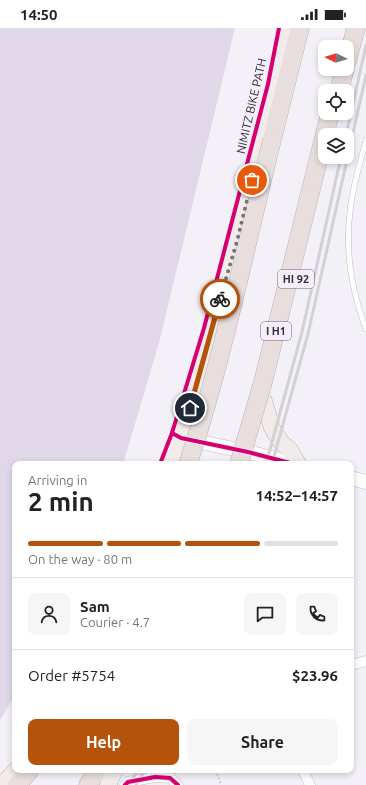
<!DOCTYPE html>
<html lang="en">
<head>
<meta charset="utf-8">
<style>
	body { margin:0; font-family:Ubuntu,sans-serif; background:#f6f6f6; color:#222; height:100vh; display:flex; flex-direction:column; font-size:15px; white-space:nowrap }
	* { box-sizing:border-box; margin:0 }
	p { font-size:13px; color:#767676 }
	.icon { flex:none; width:22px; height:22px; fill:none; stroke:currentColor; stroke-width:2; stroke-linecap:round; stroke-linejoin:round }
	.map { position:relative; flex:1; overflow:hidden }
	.side { position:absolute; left:12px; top:433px; width:342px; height:312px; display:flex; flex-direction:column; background:#fff; border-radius:8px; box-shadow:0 2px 6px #0003 }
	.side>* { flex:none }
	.needle { width:26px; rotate:275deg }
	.fabs { position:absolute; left:318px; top:12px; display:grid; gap:8px }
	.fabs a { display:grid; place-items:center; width:36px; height:36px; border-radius:8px; background:#fff; box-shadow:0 2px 6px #0003; font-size:20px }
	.pin { position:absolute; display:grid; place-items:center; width:34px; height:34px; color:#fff; margin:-17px; border:2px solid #fff; border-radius:50%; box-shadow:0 1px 4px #0007 }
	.courier { position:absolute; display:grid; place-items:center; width:40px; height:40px; margin:-20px; border:3px solid #b45309; border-radius:50%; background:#fff; color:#222; box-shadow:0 1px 5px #0007 }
	.summary em { font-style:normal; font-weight:700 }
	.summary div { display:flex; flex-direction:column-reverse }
	.summary { display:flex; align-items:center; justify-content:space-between; height:68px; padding:0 16px }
	h1 { font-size:26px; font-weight:700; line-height:30px }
	.bar { display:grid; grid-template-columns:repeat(4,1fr); gap:6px 4px; align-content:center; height:48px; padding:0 16px }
	.bar i { height:5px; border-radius:3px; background:#e0e0e0 }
	.bar .on { background:#b45309 }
	.bar p { grid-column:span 4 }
	.line { display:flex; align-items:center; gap:10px; padding:0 16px; border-top:1px solid #e0e0e0 }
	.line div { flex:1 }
	.round { display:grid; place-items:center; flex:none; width:42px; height:42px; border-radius:8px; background:#f6f6f6 }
	.cta { display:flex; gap:8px; margin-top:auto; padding:8px 16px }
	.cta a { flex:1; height:46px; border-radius:8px; background:#b45309; color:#fff; font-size:16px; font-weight:700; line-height:46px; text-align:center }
	.cta a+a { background:#f6f6f6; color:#222 }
	.status { display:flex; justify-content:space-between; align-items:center; height:28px; padding:0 20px; background:#fff; direction:ltr }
	.status svg { height:11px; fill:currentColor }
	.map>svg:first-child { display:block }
	.green { fill:#e0d8e8 }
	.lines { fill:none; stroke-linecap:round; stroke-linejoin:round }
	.lane-casing { stroke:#c1bdc5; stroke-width:6 }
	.street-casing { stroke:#c1bdc5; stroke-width:11 }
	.secondary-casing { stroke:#c1bdc5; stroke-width:15 }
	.primary-casing { stroke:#bcb1b3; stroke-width:17 }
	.highway-casing { stroke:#bcb1b3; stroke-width:19 }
	.path { stroke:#d3d1d5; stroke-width:2; stroke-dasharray:2 2; stroke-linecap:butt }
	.lane { stroke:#fdfdfe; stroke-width:5 }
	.street { stroke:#fdfdfe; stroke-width:10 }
	.secondary { stroke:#fdfdfe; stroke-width:14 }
	.primary { stroke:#f1ebea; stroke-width:16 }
	.highway { stroke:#e8dede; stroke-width:18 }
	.rail { stroke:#d2d1d3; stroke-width:3 }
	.highway-bridge-casing { stroke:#bcb1b3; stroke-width:19; stroke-linecap:butt }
	.highway-bridge { stroke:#e8dede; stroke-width:18 }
	.cycleway-casing { stroke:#f5ecfc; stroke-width:6 }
	.cycleway { stroke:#d6006c; stroke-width:4 }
	.done { stroke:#767279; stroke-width:4; stroke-dasharray:0 7.2 }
	.route { stroke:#b45309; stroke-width:5 }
	.labels { text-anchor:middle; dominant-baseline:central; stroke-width:4; stroke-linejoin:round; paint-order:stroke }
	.shield { fill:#f5ecfc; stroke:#6c6771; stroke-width:1 }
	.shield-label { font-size:11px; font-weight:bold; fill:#322e35 }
	.street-label { font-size:12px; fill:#322e35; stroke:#f5ecfc }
</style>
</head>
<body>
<div class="status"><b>14:50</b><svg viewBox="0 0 49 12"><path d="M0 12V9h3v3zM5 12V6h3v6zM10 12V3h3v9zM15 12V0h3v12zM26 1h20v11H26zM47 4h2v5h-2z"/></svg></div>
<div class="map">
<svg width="366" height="757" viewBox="0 0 366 757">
	<rect width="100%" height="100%" fill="#f4f0f8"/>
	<polygon class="green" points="0,0 235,0 159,315 123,436 15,436 15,667 0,692"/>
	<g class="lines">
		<defs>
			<path id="lane" d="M366,112c-6,24 -14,48 -16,72 -5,39 2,81 16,117"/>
			<g id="street">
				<polyline points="351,637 366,633"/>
				<polyline points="303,742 310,757"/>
				<polyline points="125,757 128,754 155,749 170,750 178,757"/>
			</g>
			<g id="secondary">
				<polyline points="186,411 248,424 294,436"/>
				<polyline points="351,450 366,454"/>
			</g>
			<g id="primary">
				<polyline points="264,373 272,400 275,405 281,414 290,422 298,436"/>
				<polyline points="171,436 181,410 237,213 290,0"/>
				<polyline points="2,757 16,742"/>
				<polyline points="108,757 115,742"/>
			</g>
			<g id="highway">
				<polyline points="347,33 356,0"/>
				<polyline points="339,63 345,41"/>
				<polyline points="272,112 300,0"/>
				<polyline points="309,169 330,85"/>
				<polyline points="17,757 30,742"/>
				<polyline points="88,757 97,742"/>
			</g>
		</defs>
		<use href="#lane" class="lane-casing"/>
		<use href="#street" class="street-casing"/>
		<use href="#secondary" class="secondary-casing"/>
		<use href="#primary" class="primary-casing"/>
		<use href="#highway" class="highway-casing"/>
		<polyline class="path" points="216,742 221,757"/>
		<use href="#lane" class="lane"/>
		<use href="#street" class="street"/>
		<use href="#secondary" class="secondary"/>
		<use href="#primary" class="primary"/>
		<use href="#highway" class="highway"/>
		<g class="rail">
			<polyline points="346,107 366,17"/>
			<polyline points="266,436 302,304 341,129"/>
			<polyline points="272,436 308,306 366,47"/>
			<polyline points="129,757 138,742"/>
			<polyline points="136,757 145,742"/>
		</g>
		<defs>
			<g id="highway-bridge">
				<path d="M188,436c35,-106 57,-216 84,-324"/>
				<polyline points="239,436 263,354 309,169"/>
			</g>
		</defs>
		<use href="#highway-bridge" class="highway-bridge-casing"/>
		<use href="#highway-bridge" class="highway-bridge"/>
		<defs>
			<g id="cycleway">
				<polyline points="172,405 181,410 248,424 294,436"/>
				<polyline points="160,436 172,405 204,300 268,56 279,0"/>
				<polyline points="125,757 128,754 155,749 170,750 178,757"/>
			</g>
		</defs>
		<use href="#cycleway" class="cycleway-casing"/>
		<use href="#cycleway" class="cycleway"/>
	</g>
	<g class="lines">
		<polyline class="done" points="220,271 237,213 252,152"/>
		<polyline class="route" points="190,380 220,271"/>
	</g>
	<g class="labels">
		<g class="shield">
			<rect x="278" y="242" width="36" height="18" rx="3"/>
			<rect x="261" y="294" width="30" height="18" rx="3"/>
		</g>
		<g class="shield-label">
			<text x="296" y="251">HI 92</text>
			<text x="276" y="303">I H1</text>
		</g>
		<g class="street-label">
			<text transform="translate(251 78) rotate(-77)">NIMITZ BIKE PATH</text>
		</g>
	</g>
</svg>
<div class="fabs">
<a><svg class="needle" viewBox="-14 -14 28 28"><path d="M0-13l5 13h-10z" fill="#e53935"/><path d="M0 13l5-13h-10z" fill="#767676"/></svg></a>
<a><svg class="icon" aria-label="locate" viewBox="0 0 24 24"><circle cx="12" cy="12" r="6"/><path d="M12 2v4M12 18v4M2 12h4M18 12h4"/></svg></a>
<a><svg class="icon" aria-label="layers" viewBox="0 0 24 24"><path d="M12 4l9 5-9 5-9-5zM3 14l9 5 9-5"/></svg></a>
</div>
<div class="pin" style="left:252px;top:152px;background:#ea580c"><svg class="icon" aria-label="bag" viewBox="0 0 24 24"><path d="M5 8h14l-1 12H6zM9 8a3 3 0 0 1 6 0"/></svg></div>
<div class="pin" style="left:190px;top:380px;background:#1f2937"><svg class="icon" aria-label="home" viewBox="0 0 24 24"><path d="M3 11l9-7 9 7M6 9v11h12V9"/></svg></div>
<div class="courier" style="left:220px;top:271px"><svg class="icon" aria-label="bike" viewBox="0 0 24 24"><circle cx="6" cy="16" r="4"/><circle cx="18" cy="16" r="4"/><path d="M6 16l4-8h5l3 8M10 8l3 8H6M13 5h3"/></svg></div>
<section class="side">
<div class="summary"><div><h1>2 min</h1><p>Arriving in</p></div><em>14:52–14:57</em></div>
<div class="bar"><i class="on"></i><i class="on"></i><i class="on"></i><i></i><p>On the way · 80 m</p></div>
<div class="line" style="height:72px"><a class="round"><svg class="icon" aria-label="person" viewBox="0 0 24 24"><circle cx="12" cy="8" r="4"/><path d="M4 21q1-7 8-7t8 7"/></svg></a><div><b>Sam</b><p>Courier · 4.7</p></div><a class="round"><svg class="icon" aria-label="chat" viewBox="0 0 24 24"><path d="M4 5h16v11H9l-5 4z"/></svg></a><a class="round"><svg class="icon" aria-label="phone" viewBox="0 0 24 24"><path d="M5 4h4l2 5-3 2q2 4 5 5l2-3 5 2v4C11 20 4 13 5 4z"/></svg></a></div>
<div class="line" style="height:52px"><div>Order #5754</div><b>$23.96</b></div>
<div class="cta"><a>Help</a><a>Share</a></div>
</section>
</div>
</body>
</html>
